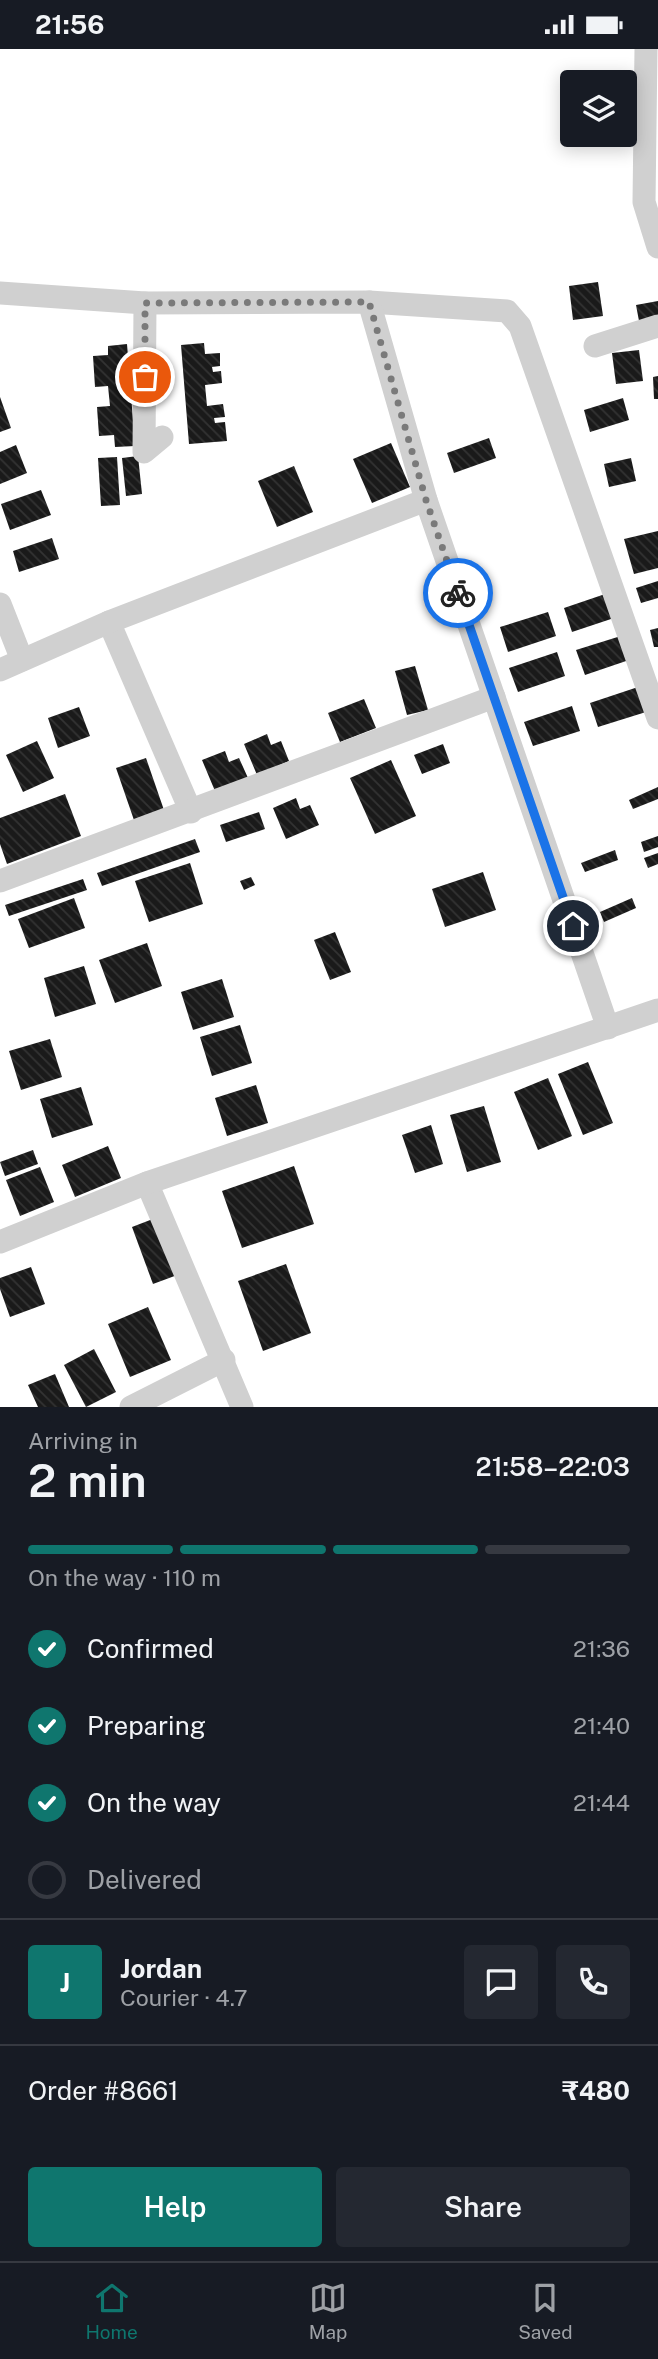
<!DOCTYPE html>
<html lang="en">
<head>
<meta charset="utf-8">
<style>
	body { margin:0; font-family:"Public Sans",sans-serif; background:#242831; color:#f1f3f6; height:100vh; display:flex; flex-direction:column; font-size:26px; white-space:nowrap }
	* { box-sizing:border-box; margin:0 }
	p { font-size:23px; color:#9ea1a6 }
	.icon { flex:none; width:38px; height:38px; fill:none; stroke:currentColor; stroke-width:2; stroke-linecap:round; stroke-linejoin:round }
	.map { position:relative; height:1358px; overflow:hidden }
	.drawer { display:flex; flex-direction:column; background:#171b24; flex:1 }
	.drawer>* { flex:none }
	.controls { position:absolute; left:560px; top:21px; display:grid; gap:14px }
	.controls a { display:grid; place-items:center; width:77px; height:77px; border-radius:7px; background:#171b24; box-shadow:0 4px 18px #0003; font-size:35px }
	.pin { position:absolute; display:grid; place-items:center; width:60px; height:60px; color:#fff; margin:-30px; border:4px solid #fff; border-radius:50%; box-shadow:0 2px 7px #0007 }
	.courier { position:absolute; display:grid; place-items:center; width:70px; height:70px; margin:-35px; border:5px solid #1a73e8; border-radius:50%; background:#fff; color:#222; box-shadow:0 2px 9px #0007 }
	.overview em { font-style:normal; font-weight:600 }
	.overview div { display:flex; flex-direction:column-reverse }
	.overview { display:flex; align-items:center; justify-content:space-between; height:119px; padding:0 28px }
	h1 { font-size:46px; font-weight:600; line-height:52px }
	.bar { display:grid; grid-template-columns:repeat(4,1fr); gap:10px 7px; align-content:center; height:84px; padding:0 28px }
	.bar i { height:9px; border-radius:5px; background:#363941 }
	.bar .on { background:#0f766e }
	.bar p { grid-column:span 4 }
	.line { display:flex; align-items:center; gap:18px; padding:0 28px; border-top:2px solid #363941 }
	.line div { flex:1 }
	.round { display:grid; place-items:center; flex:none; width:74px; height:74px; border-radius:7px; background:#242831 }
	ol { padding:0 28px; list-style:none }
	li { display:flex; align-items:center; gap:21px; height:77px }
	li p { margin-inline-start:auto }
	li .icon { padding:7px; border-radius:50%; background:#0f766e; color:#fff; stroke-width:4 }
	li:last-child { color:#9ea1a6 }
	li i { width:38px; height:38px; border:4px solid #363941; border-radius:50% }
	.cta { display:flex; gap:14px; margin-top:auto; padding:14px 28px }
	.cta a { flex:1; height:80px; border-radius:7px; background:#0f766e; color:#fff; font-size:28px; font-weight:600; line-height:80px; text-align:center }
	.cta a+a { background:#242831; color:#f1f3f6 }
	.status { display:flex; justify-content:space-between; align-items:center; height:49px; padding:0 35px; background:#171b24; direction:ltr }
	.status svg { height:19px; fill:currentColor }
	.tabs { display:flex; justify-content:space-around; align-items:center; height:98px; border-top:2px solid #363941; background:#171b24; font-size:19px; color:#9ea1a6 }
	.tabs a { display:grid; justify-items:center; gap:4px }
	.tabs .on { color:#0f766e }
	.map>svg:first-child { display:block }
	.building { fill:url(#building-back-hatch) }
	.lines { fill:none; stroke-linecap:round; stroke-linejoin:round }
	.street { stroke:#d0d0d0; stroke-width:23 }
	.done { stroke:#7a7a7a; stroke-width:7; stroke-dasharray:0 12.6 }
	.route { stroke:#1a73e8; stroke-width:9 }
</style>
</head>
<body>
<div class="status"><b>21:56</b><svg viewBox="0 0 49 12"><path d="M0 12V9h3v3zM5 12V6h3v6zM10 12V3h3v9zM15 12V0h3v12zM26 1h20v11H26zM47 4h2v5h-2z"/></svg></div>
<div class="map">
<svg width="658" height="1358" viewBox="0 0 658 1358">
	<defs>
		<pattern id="building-back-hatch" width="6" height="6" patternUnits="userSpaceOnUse" patternTransform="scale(1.75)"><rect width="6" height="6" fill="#1a1a1a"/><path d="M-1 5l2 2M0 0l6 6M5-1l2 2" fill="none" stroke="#333"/></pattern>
	</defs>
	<rect width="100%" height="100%" fill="#fff"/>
	<g class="building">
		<polygon points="598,233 603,267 573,271 569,237"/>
		<polygon points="658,252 658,269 639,272 636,256"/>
		<polygon points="204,294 205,305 220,304 220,317 212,318 213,323 221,322 222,334 205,336 207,357 223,355 225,368 214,369 215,374 225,373 227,392 189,395 181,296"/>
		<polygon points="127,295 135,397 115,398 114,386 99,387 97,358 110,357 108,337 95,338 93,307 108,306 108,297"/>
		<polygon points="639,301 643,332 616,335 612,304"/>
		<polygon points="658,327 658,350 654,350 653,328"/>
		<polygon points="0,348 11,379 0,383"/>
		<polygon points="623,349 629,371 590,383 584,361"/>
		<polygon points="489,389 496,409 454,424 447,404"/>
		<polygon points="391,394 410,438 372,454 353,410"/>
		<polygon points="16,396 27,424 0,435 0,403"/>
		<polygon points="138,407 142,445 126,447 122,409"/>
		<polygon points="117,408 120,456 101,457 98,409"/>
		<polygon points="631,409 636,432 609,438 604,415"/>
		<polygon points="294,417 313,463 277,478 258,432"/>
		<polygon points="41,441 51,466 10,481 1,455"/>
		<polygon points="658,482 658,519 634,525 624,490"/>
		<polygon points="52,489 59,510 19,523 13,502"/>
		<polygon points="658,532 658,549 641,554 636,539"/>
		<polygon points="611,543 620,567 572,583 564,559"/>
		<polygon points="548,563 556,587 508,603 500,578"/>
		<polygon points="658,579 658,598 654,598 650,581"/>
		<polygon points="624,586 632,610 585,626 576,601"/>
		<polygon points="557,603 565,627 518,643 509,619"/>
		<polygon points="415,617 428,661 407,666 395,622"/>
		<polygon points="638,638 646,663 598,678 590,654"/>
		<polygon points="364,650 376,679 340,693 328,664"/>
		<polygon points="572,657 580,682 533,697 524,673"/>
		<polygon points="79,658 90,687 58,699 48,669"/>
		<polygon points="267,685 271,696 281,692 289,712 257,726 244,695"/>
		<polygon points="37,692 54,729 23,743 6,706"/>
		<polygon points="443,695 450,714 422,725 414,706"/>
		<polygon points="225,702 229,713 239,709 248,729 215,742 202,711"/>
		<polygon points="146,709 165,764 135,774 116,719"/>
		<polygon points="391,711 416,767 375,785 350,729"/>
		<polygon points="658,738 658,750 633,760 629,751"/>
		<polygon points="65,745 81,787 7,815 0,795 0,769"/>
		<polygon points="296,749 300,760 310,756 319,776 286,790 273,759"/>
		<polygon points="259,763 265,780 226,793 220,776"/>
		<polygon points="658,787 658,798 644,803 641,793"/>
		<polygon points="195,790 200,803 102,837 97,824"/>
		<polygon points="615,801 618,811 585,823 581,814"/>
		<polygon points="658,804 658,815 648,819 644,809"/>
		<polygon points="190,814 203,855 149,873 135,832"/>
		<polygon points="483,823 496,861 445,878 432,840"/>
		<polygon points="251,828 255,836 244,841 240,832"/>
		<polygon points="83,830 87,841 9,867 5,856"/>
		<polygon points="74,849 85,879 29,899 18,870"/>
		<polygon points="632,849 636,859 604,873 600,863"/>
		<polygon points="335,883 351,923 330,931 314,891"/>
		<polygon points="147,894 162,937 115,954 99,911"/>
		<polygon points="84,917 96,955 55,968 44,929"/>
		<polygon points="222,930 234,968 193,981 181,943"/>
		<polygon points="240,976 252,1014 212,1027 200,988"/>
		<polygon points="50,990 62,1028 21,1041 9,1002"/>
		<polygon points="588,1013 613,1074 583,1086 558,1025"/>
		<polygon points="548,1029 572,1087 538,1101 514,1043"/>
		<polygon points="256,1036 268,1074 227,1087 215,1049"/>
		<polygon points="81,1038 93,1076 52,1089 40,1050"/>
		<polygon points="484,1057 501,1113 467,1123 450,1066"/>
		<polygon points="431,1076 443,1115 415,1124 402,1086"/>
		<polygon points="108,1097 121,1129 75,1148 62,1116"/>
		<polygon points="33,1101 38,1115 5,1127 0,1113"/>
		<polygon points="294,1117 314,1175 242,1199 222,1142"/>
		<polygon points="40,1118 54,1153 20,1167 6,1131"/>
		<polygon points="158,1168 180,1225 153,1235 132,1178"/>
		<polygon points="286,1215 311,1284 263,1302 238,1232"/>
		<polygon points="31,1218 45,1255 10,1268 0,1240 0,1229"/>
		<polygon points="148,1258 171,1311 130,1328 108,1275"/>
		<polygon points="94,1300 116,1343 86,1358 64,1316"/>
		<polygon points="55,1325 69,1358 38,1358 28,1336"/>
	</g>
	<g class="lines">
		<g class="street">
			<polyline points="646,0 644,153 658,198"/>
			<polyline points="0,244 145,254 369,253 507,262 520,277 658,669"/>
			<polyline points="145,254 144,403 162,388"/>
			<polyline points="595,297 658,277"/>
			<polyline points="426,451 608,979"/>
			<polyline points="0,555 22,611"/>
			<polyline points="109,573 191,763"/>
			<polyline points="0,621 109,573 426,451 369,253"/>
			<polyline points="0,832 494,648"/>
			<polyline points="147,1134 242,1358"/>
			<polyline points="0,1193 147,1134 658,961"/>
			<polyline points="131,1358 224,1311"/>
		</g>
	</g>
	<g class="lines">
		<polyline class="done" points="145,328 145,254 369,253 426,451 458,544"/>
		<polyline class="route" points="458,544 573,877"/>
	</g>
</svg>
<div class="controls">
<a><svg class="icon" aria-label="layers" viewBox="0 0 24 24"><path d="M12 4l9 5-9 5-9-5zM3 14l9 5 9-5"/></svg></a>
</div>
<div class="pin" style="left:145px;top:328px;background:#ea580c"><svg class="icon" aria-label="bag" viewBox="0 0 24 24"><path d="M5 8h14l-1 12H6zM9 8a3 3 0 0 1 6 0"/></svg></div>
<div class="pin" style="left:573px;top:877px;background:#1f2937"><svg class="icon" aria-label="home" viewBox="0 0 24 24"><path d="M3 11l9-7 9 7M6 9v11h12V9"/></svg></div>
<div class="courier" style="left:458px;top:544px"><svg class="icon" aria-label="bike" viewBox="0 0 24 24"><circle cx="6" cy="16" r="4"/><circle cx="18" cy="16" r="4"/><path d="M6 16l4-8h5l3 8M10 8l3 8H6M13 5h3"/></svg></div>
</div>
<section class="drawer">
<div class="overview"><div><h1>2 min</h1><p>Arriving in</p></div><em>21:58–22:03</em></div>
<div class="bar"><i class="on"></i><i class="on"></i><i class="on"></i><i></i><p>On the way · 110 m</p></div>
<ol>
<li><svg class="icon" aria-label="check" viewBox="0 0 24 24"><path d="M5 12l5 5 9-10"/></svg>Confirmed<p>21:36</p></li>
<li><svg class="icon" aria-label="check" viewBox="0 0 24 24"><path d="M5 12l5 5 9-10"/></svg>Preparing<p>21:40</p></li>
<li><svg class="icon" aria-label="check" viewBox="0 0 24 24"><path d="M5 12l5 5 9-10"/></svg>On the way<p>21:44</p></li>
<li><i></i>Delivered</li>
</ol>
<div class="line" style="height:126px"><b class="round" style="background:#0f766e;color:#fff">J</b><div><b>Jordan</b><p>Courier · 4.7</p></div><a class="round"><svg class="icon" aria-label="chat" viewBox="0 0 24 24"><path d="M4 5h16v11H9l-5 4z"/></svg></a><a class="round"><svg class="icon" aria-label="phone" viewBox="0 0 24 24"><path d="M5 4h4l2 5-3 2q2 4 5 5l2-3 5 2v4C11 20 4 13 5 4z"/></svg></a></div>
<div class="line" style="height:91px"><div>Order #8661</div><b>₹480</b></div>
<div class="cta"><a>Help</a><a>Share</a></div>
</section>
<nav class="tabs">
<a class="on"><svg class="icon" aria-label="home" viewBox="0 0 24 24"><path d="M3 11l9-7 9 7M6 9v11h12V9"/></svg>Home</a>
<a><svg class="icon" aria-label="map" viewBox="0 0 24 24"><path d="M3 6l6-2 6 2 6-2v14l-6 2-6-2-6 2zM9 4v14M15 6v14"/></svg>Map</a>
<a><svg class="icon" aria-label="saved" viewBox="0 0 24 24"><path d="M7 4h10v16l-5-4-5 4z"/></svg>Saved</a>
</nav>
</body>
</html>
